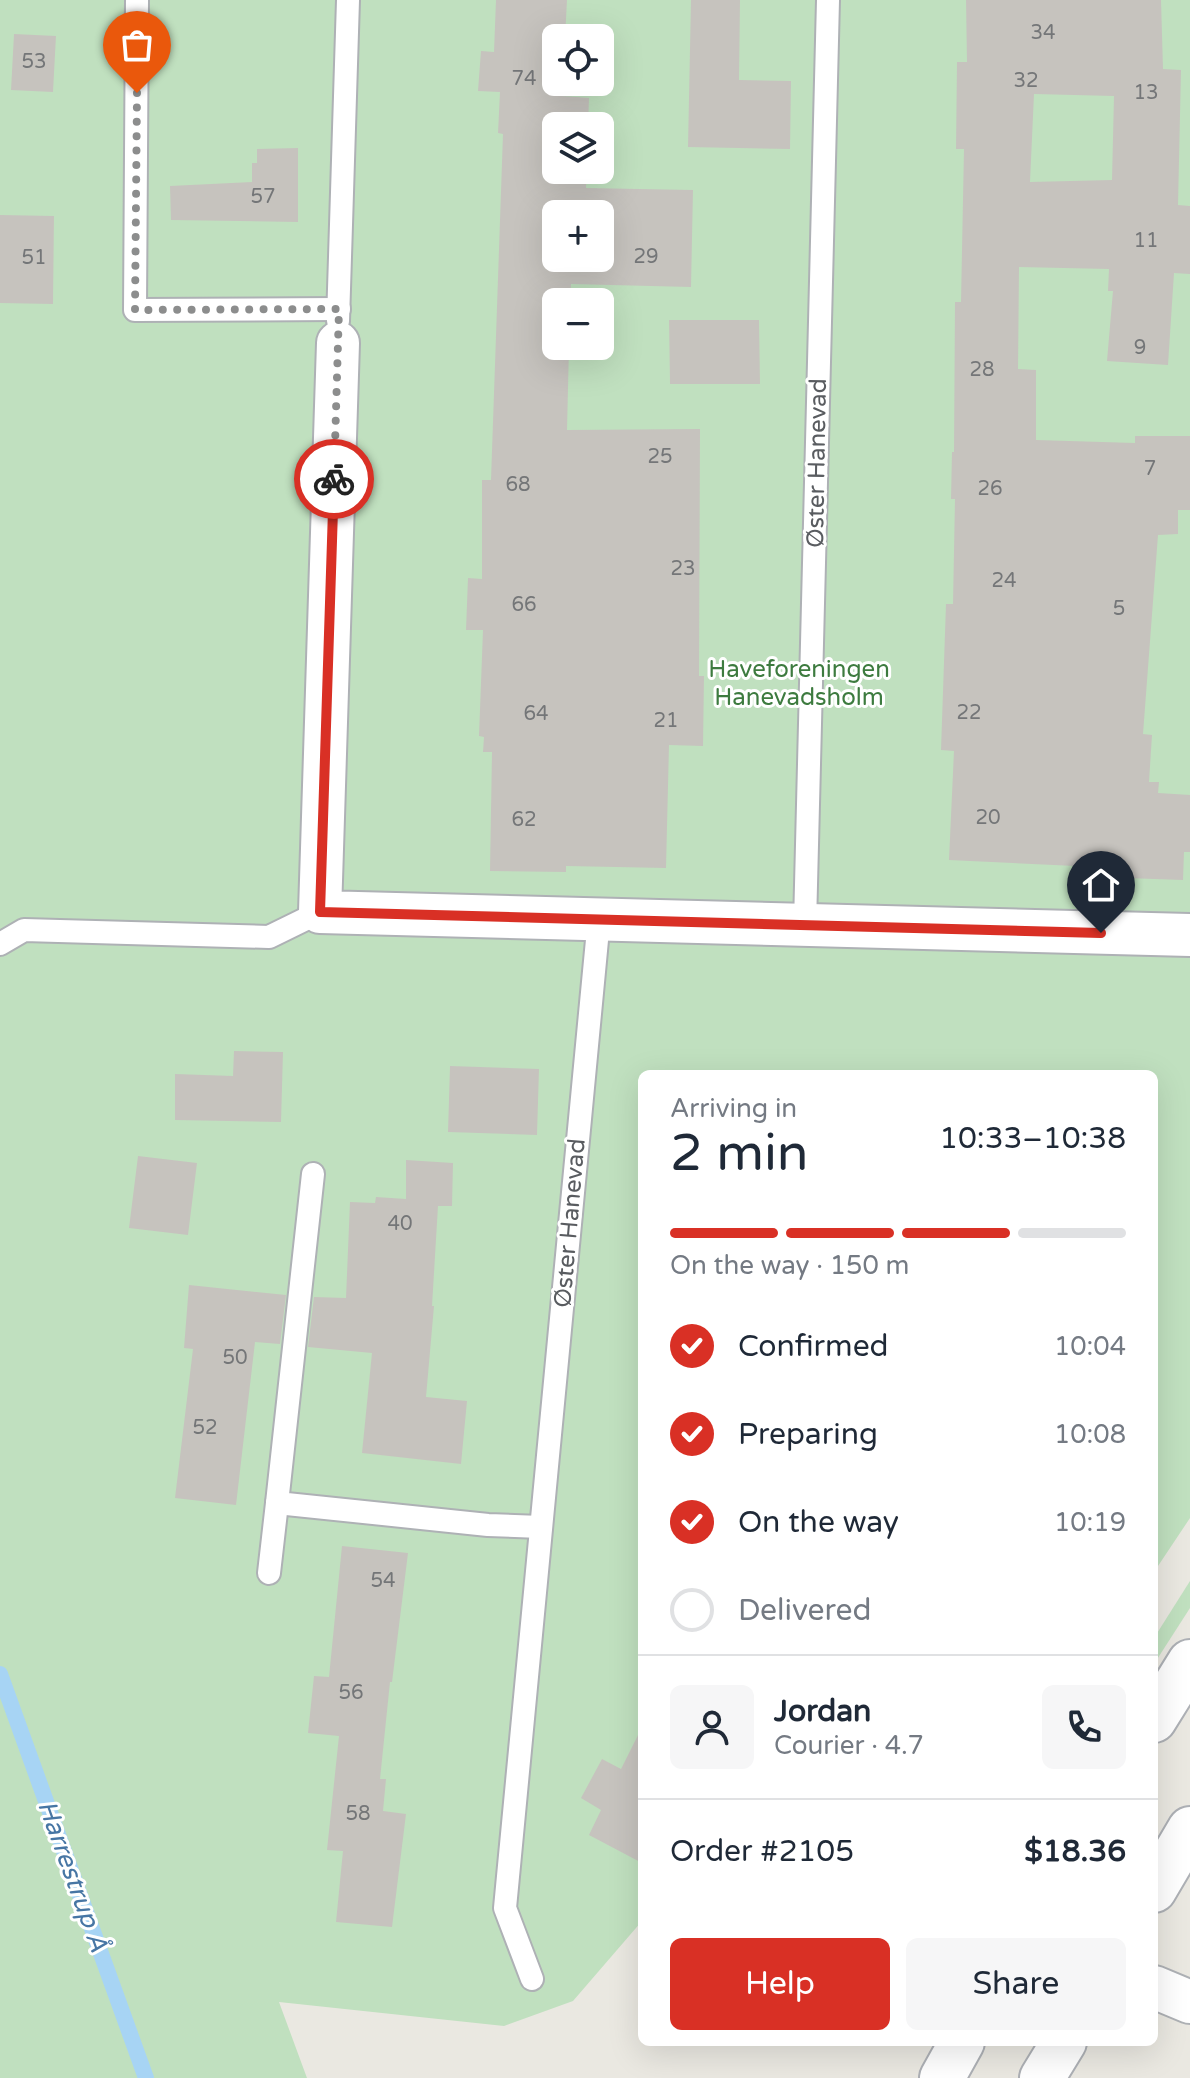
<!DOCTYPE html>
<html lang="en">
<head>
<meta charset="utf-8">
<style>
	body { margin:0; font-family:"Varela Round",sans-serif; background:#f6f6f7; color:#1f2937; height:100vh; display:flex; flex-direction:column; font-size:30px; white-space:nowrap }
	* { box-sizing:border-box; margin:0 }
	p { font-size:26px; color:#747a83 }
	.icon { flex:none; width:44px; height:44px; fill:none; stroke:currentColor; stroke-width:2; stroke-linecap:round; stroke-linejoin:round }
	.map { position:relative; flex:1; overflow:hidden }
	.drawer { position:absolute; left:638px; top:1070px; width:520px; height:976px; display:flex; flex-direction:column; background:#fff; border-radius:12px; box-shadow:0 8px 32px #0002 }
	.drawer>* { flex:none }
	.controls { position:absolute; left:542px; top:24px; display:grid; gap:16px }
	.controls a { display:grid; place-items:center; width:72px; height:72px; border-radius:12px; background:#fff; box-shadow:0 8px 32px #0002; font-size:40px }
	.pin { position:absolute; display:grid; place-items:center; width:68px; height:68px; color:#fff; margin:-82px -34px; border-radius:50% 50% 50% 0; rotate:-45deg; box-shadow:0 0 8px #0007 }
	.pin .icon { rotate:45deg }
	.courier { position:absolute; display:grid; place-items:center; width:80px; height:80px; margin:-40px; border:6px solid #d93025; border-radius:50%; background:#fff; color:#222; box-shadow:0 2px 10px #0007 }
	.headline em { font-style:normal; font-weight:600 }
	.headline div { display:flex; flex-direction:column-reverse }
	.headline { display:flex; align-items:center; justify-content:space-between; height:136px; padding:0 32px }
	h1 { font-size:52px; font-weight:600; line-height:60px }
	.bar { display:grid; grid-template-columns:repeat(4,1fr); gap:12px 8px; align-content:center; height:96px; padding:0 32px }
	.bar i { height:10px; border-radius:6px; background:#e0e1e3 }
	.bar .active { background:#d93025 }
	.bar p { grid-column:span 4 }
	.line { display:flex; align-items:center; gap:20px; padding:0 32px; border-top:2px solid #e0e1e3 }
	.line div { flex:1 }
	.round { display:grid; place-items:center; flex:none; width:84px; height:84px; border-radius:12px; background:#f6f6f7 }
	ol { padding:0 32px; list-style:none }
	li { display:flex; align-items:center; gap:24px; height:88px }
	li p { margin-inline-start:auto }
	li .icon { padding:8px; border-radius:50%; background:#d93025; color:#fff; stroke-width:4 }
	li:last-child { color:#747a83 }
	li i { width:44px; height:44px; border:4px solid #e0e1e3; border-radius:50% }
	.action { display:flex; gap:16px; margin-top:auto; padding:16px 32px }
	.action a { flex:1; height:92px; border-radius:12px; background:#d93025; color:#fff; font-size:32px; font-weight:600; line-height:92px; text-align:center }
	.action a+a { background:#f6f6f7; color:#1f2937 }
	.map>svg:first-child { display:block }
	.green { fill:#c0e0bf; fill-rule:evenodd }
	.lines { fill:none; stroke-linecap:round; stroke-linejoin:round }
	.stream { stroke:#a7d4f4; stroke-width:16 }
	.building { fill:#c6c3be; fill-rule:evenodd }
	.lane-casing { stroke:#aeb1b5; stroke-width:26 }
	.street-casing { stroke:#aeb1b5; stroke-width:46 }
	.secondary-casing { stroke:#adb0b5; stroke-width:48 }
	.lane { stroke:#fff; stroke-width:22 }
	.street { stroke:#fff; stroke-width:42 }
	.secondary { stroke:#fff; stroke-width:44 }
	.done { stroke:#8c8d8d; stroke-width:8; stroke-dasharray:0 14.4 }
	.route { stroke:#d93025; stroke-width:10 }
	.labels { text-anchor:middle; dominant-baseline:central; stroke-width:6; stroke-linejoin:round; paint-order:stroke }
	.number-label { font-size:20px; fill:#747678 }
	.street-label { font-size:24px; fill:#595c60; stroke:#fff }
	.park-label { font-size:24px; fill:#3d7b3f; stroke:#fff }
	.water-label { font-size:26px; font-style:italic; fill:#4776a4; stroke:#fff }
</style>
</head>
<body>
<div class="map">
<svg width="1190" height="2078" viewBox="0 0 1190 2078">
	<rect width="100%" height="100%" fill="#eae8e1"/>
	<g class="green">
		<path d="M0,0h1190v1518l-36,54v-498h-512v847l-69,80 -69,25 -225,-24 28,76h-307zM556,38h44v44h-44zM556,126h44v44h-44zM556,214h44v44h-44zM556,302h44v44h-44z"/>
		<polygon points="1190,1581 1190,1608 1154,1664 1154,1638"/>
	</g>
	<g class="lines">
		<polyline class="stream" points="0,1674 146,2078"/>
	</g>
	<g class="building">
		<path d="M496,0h71l-2,38h-9v44h7l-1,14 27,2 -1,28h-32v44h31l-1,18 107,2 -2,97 -120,-3 -1,18h-14v44h13l-2,84 133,-1 -1,247h5l-1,70 -34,-1 -3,123 -100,-2v6l-76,-1 2,-119h-9l1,-15 -5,-1 4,-106h-17l2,-52 14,1v-99h9l12,-346 -5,-1 2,-41 -22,-1 3,-40 13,1zM556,214h44v44h-44z"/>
		<polygon points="691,0 740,0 739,80 791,81 790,149 688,147"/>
		<path d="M966,0h195l2,69 18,1 -3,135 12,1v68l-16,-1 -6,92 -61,-4 6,-70h-5l1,-22 -90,-2 -1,102 18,1v70l99,3v-7h55v74h-12v24l-20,1 -15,199 9,1 -3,47h10l-1,11 32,2v57h-6l-1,28 -86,-3v-10l-148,-7 5,-109 -13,-1 5,-146h7l2,-105h-4l1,-47h2l1,-150h6l3,-153h-8l1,-87h10zM1034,94l80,2 -2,84 -82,2z"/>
		<polygon points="14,34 56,36 53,92 11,90"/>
		<polygon points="298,148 298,222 171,220 170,186 252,182 252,163 257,163 257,149"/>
		<polygon points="0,215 54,216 53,304 0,303"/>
		<polygon points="669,320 759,320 760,384 670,384"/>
		<polygon points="234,1051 283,1052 281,1122 175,1120 175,1074 233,1076"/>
		<polygon points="450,1066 539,1069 537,1135 448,1132"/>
		<polygon points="138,1156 197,1163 188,1235 129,1228"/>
		<polygon points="406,1160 453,1163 452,1206 438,1206 432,1306 434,1306 426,1397 467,1401 461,1464 362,1453 372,1353 308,1347 314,1297 346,1298 350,1202 375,1203 376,1197 406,1199"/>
		<polygon points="189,1285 286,1295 280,1344 255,1342 236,1505 175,1498 193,1349 184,1348"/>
		<polygon points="342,1546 408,1553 392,1682 390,1682 380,1779 386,1779 383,1811 406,1814 392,1927 336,1922 343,1851 327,1850 339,1736 308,1733 314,1676 329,1677"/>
		<polygon points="642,1727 642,1863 589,1835 601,1810 581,1798 602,1759 621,1769"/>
	</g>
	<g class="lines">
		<defs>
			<g id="lane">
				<polyline points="137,0 135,310 339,309"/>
				<polyline points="338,321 348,0"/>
				<polyline points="805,925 828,0"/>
				<polyline points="0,944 24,930 269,937 320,912"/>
				<polyline points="313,1174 277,1503 488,1525 541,1527"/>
				<polyline points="269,1573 277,1503"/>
				<polyline points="532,1979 505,1908 599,919"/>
			</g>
			<g id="street">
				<polyline points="338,343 320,912 1190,935"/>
				<polyline points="1154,1987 1190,2002"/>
			</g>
			<g id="secondary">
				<polyline points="1154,1720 1190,1662"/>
				<polyline points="1154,1890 1190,1829"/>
				<polyline points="942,2078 962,2042"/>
				<polyline points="1042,2078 1064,2042"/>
			</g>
		</defs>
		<use href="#lane" class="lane-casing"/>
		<use href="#street" class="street-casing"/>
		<use href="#secondary" class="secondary-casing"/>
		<use href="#lane" class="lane"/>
		<use href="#street" class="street"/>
		<use href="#secondary" class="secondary"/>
	</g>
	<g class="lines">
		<polyline class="done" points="137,93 135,310 339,309 334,479"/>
		<polyline class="route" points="334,479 320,912 1101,933"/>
	</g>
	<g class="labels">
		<g class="number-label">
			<text x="1043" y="33">34</text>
			<text x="34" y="62">53</text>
			<text x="524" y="79">74</text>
			<text x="1026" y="81">32</text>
			<text x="1146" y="93">13</text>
			<text x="263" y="197">57</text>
			<text x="1146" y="241">11</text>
			<text x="646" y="257">29</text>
			<text x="34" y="258">51</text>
			<text x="1140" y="348">9</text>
			<text x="982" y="370">28</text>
			<text x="660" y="457">25</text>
			<text x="1150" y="469">7</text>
			<text x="518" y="485">68</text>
			<text x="990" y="489">26</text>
			<text x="683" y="569">23</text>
			<text x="1004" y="581">24</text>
			<text x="524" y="605">66</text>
			<text x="1119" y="609">5</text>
			<text x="969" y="713">22</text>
			<text x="536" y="714">64</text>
			<text x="666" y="721">21</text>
			<text x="988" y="818">20</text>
			<text x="524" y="820">62</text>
			<text x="400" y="1224">40</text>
			<text x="235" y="1358">50</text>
			<text x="205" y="1428">52</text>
			<text x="383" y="1581">54</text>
			<text x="351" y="1693">56</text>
			<text x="358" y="1814">58</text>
		</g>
		<g class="street-label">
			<text transform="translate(817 463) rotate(-89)">Øster Hanevad</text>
			<text transform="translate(570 1223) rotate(-85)">Øster Hanevad</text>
		</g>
		<g class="park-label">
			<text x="799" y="669">Haveforeningen<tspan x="799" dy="28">Hanevadsholm</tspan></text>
		</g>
		<g class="water-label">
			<text transform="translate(73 1876) rotate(70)">Harrestrup Å</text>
		</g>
	</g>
</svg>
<div class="controls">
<a><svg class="icon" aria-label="locate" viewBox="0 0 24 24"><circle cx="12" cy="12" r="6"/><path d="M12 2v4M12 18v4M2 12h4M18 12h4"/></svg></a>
<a><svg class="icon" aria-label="layers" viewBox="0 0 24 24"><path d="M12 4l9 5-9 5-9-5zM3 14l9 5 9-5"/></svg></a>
<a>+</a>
<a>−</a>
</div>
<div class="pin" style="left:137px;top:93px;background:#ea580c"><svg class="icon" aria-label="bag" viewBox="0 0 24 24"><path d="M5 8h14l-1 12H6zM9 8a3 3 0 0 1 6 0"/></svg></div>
<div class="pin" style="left:1101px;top:933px;background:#1f2937"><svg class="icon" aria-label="home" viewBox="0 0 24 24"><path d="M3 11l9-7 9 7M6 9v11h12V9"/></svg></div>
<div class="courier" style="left:334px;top:479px"><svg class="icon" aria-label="bike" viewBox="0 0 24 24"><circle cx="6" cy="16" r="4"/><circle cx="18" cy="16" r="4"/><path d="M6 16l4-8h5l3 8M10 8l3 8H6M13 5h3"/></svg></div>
<section class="drawer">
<div class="headline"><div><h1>2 min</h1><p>Arriving in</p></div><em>10:33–10:38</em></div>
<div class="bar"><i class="active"></i><i class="active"></i><i class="active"></i><i></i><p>On the way · 150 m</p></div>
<ol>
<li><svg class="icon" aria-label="check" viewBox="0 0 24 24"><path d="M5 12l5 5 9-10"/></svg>Confirmed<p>10:04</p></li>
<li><svg class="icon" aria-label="check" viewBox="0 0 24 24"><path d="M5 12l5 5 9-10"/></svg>Preparing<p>10:08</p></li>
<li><svg class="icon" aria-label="check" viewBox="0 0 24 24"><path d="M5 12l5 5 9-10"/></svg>On the way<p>10:19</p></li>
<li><i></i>Delivered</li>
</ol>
<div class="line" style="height:144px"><a class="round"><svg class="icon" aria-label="person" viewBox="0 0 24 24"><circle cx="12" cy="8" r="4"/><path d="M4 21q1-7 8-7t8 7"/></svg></a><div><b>Jordan</b><p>Courier · 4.7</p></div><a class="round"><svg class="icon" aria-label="phone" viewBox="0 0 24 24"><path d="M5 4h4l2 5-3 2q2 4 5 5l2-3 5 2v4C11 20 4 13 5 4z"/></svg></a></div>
<div class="line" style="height:104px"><div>Order #2105</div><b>$18.36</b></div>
<div class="action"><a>Help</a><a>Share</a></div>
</section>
</div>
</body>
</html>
